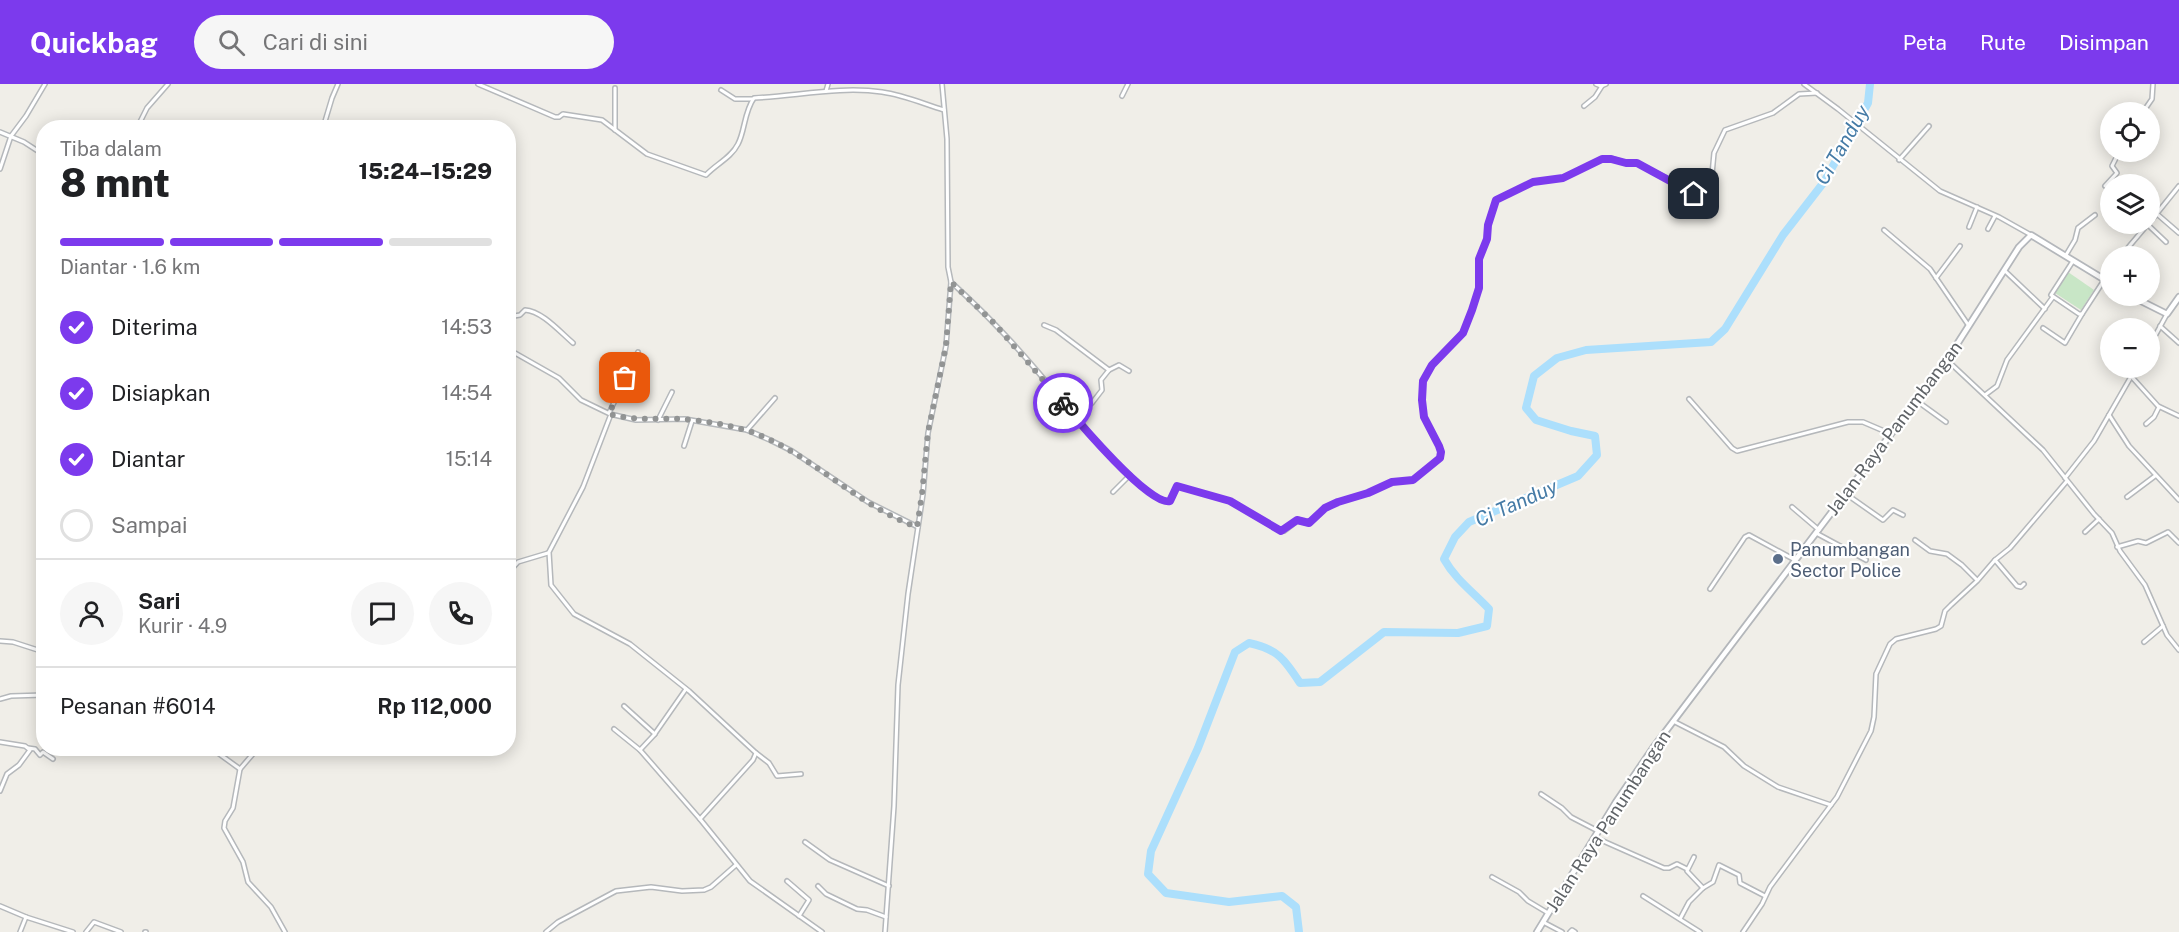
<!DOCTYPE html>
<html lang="id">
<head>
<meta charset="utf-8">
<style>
	body { margin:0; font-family:"Public Sans",sans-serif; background:#f6f6f6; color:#202124; height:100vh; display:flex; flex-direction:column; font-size:22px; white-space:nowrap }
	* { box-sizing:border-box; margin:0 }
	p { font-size:20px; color:#757577 }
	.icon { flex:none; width:33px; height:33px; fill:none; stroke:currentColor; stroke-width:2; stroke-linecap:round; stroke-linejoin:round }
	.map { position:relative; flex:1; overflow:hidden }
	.sheet { position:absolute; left:36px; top:36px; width:480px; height:636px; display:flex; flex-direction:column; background:#fff; border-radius:24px; box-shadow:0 3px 15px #0003 }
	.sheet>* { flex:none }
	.fabs { position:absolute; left:2100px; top:18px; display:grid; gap:12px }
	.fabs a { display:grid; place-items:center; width:60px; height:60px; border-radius:50%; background:#fff; box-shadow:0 3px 15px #0003; font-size:30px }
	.pin { position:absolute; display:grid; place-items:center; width:51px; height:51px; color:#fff; margin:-26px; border-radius:12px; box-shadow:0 3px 9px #0006 }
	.courier { position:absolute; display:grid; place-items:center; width:60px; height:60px; margin:-30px; border:4px solid #7c3aed; border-radius:50%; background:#fff; color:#222; box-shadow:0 2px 8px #0007 }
	.head em { font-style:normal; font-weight:800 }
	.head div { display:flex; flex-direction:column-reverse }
	.head { display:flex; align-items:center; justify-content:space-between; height:102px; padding:0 24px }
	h1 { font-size:39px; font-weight:800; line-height:45px }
	.bar { display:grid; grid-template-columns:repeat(4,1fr); gap:9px 6px; align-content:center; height:72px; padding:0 24px }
	.bar i { height:8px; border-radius:4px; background:#e0e0e0 }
	.bar .active { background:#7c3aed }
	.bar p { grid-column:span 4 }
	.line { display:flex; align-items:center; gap:15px; padding:0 24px; border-top:2px solid #e0e0e0 }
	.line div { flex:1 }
	.round { display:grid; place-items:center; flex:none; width:63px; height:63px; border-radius:32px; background:#f6f6f6 }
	ol { padding:0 24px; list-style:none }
	li { display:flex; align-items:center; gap:18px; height:66px }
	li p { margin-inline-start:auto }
	li .icon { padding:6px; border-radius:50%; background:#7c3aed; color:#fff; stroke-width:4 }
	li:last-child { color:#757577 }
	li i { width:33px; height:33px; border:3px solid #e0e0e0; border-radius:50% }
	header { display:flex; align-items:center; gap:36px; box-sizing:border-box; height:84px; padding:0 30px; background:#7c3aed; color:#fff }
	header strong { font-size:28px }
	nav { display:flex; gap:33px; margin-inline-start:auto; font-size:21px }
	.search { width:420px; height:54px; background:#f6f6f6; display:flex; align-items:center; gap:15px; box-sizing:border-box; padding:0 21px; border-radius:33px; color:#757577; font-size:22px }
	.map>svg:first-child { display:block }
	.green { fill:#c8e6c6 }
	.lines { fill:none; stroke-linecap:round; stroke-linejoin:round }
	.river { stroke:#acdffc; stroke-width:8 }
	.minor-casing { stroke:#b5b8bb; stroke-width:6 }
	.secondary-casing { stroke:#b4b7bb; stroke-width:8 }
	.minor { stroke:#fff; stroke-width:3 }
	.secondary { stroke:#fff; stroke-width:4.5 }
	.done { stroke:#929494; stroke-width:6; stroke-dasharray:0 10.8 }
	.route { stroke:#7c3aed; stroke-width:8 }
	.service-dot { fill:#5c6f8a; stroke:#fff; stroke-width:2 }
	.labels { text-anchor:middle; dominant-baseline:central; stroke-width:4.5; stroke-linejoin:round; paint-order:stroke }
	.street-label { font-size:18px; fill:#5f6367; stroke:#fff }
	.service-label { font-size:18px; fill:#4e5e75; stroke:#fff; text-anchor:start }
	.water-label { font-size:20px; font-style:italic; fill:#457ba6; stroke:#fff }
</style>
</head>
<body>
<header>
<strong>Quickbag</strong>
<div class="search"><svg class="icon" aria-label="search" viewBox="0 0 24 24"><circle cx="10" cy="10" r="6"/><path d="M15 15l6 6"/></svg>Cari di sini</div>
<nav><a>Peta</a><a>Rute</a><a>Disimpan</a></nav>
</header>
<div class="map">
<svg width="2179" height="848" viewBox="0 0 2179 848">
	<rect width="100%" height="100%" fill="#f0eee8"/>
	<polygon class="green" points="2068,188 2094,206 2081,226 2055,209"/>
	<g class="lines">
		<path class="river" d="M1299,848l-3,-25 -14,-11 -53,6 -63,-9 -18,-19 3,-23 47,-103 37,-96 14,-9c29,6 36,17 51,40l20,-1 64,-50 74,1 29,-7 2,-17c-16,-17 -34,-30 -45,-50l11,-22 14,-15 109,-46 19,-21 -2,-19 -24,-5 -35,-11 -10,-12 8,-32 23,-18 29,-8 125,-8 14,-13 58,-94 41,-53 44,-79 2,-19"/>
		<defs>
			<g id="minor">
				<path d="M478,0l77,33h4l4,-3 39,6 45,34 59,21c10,-11 25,-17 32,-31 7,-13 6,-32 16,-46 43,-2 86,-12 128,-6 22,3 42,12 62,18"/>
				<polyline points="1596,0 1601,2 1606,0"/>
				<polyline points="1804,0 1838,25 1940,107 1999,133 2031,151"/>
				<polyline points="615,4 615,46"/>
				<polyline points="721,6 735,15 753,15"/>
				<polyline points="826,7 828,0"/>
				<polyline points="1122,12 1128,0"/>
				<polyline points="1584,22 1595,13 1602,2"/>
				<polyline points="2143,28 2152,15 2153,0"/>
				<polyline points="137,44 147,24 168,0"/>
				<polyline points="323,44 332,14 338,0"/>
				<polyline points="0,48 24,58 44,71"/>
				<polyline points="1899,76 1929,42"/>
				<polyline points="0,85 11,52 26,32 45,0"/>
				<polyline points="2105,102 2117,89 2112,82 2119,68"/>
				<polyline points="2157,130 2179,149"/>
				<polyline points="2150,138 2179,102"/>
				<polyline points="2147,140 2166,158"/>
				<polyline points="1969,143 1977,123"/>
				<polyline points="1988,145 1995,132"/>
				<polyline points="1884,146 1930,185 1969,242"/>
				<polyline points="2066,171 2075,156 2078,144 2095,131"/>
				<polyline points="2121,172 2148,140"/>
				<polyline points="2073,177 2051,211 2079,230 2082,230 2110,187"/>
				<polyline points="2005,187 2045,225"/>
				<polyline points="1936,194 1960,162"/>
				<path d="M951,198c31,28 60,58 87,90 23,27 98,124 129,130l5,-4 5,-12 53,15 47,28 7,2 13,-10 12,2 16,-15 13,-6 30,-9 24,-11 21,-2 27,-22 1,-6 -2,-6 -15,-29 -2,-16 1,-20 9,-16 31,-32 9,-23 7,-22v-29l8,-20 1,-14 8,-25 37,-18 30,-4 39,-19 9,-1 15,5h11l39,20 13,10 8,1 10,-4 4,-5 3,-32 11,-23 48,-17 26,-19 18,-1"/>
				<path d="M508,233l12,-2 5,-5c17,1 35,22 48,33"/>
				<polyline points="1044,241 1056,246 1109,286"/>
				<polyline points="2160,242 2179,259"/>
				<polyline points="2043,244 2065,259 2082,230"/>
				<polyline points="2150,261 2167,230"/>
				<polyline points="508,265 559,294 581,316 610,330 636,336 685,335 747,346 770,356 792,367 868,418 918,443"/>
				<polyline points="1947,276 2043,366 2094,430 2112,449 2120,467 2145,501 2167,551 2179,566"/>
				<polyline points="2131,292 2158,322 2179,332"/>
				<polyline points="1985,311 1997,302 2007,276 2053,213"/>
				<polyline points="1689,315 1732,364 1737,367 1848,338 1863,338 1891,350"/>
				<polyline points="1917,317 1946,338"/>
				<polyline points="609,329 638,268"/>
				<polyline points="611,330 583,403 549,468 551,501 574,530 630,560 689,607 756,669 753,676 700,735 750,797 822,848"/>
				<polyline points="2109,331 2129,362 2179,416"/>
				<polyline points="1075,333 1092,319 1102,306 1101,296 1109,286 1119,281 1129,287"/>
				<polyline points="658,336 672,308"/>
				<polyline points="2146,340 2154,333 2159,323"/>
				<polyline points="747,346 775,314"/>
				<polyline points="684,362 692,337"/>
				<polyline points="2065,394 2094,357 2136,284"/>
				<polyline points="1113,408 1130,391"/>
				<polyline points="1846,410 1883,436 1893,426 1903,431"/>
				<polyline points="2127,413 2155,392"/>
				<polyline points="1792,423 1819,446"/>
				<polyline points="2085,448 2099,435"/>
				<polyline points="1816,449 1866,476"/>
				<polyline points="1915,456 1930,467 1947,470 1962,481 1977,496"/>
				<polyline points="2117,463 2138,457 2146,459 2168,448 2179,459"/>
				<polyline points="1995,476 2017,502 2021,503 2024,500"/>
				<polyline points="508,489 518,478 548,469"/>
				<polyline points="1710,505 1745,453 1749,451 1795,476"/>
				<polyline points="0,557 13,558 44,568"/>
				<polyline points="2144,558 2163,542"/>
				<polyline points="686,605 654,651 640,666 700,735"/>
				<polyline points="0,615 11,612 44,611"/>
				<polyline points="624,622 655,650"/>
				<polyline points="1673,637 1724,663 1744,682 1778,703 1831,721"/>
				<polyline points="614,645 640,666"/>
				<polyline points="0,658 25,662 30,666 19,681 7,690 0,707"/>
				<polyline points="28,664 35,665 40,671 43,668 53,675"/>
				<polyline points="211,664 240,685"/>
				<polyline points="258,664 240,685 233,724 225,737 224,744 243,778 248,798 271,823 285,848"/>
				<polyline points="756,669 769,679 777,692 801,690"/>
				<polyline points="1541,710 1562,724 1571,733 1598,747"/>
				<polyline points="1594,753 1664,784 1669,784 1677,780 1687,785"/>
				<polyline points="805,758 830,776 889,802"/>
				<polyline points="1492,793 1519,808 1528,817 1548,829"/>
				<polyline points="787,797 809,816 799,832"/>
				<polyline points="818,802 826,810 857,825 867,826 886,833"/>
				<polyline points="1703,804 1713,798 1719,781 1739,791 1740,799 1765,812"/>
				<polyline points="1643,812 1700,848"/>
				<polyline points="0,822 26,833"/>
				<polyline points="1680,835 1689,818 1703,804 1687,787 1694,773"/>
				<polyline points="1543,838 1562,848"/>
				<polyline points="20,848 26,833 73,848"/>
				<polyline points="86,848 94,838 121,848"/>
				<polyline points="145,848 146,848"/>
				<polyline points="546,848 558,838 616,807 651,803 682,807 704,806 711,803 736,781"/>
				<polyline points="885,848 894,722 898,601 908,510 923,410 928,349 946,262 951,198 948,183 947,55 942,0"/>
				<polyline points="1570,848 1572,846 1575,848"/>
				<polyline points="1743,848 1762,820 1770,803 1837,713 1871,647 1874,633 1876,590 1890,560 1896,555 1936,545 1941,542 1945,527 1951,521 1977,497 1995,476 2010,464 2067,397"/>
			</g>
			<g id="secondary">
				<polyline points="2131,212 2167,230 2179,213"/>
				<polyline points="1537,848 1616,718 1653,664 1947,276 2019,163 2031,151 2110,199"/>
			</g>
		</defs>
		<use href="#minor" class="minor-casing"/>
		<use href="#secondary" class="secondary-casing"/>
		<use href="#minor" class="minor"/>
		<use href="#secondary" class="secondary"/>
	</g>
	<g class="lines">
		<path class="done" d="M625,294l-16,36c25,7 47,4 73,5 23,2 50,6 72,14 59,22 103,73 163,94l5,-33 6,-62 18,-86 5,-64 43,41 69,80"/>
		<path class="route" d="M1063,319c14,17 88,105 107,98l7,-15 53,15 51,30 16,-11 12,3 16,-15 13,-6 30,-9 24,-11 21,-2 27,-22 1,-6 -2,-6 -15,-29 -2,-17 1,-19 9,-16 31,-32 9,-23 7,-22v-29l8,-20 1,-14 8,-25 37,-18 30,-4 39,-19h9l15,4h11l57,31"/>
	</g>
	<circle class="service-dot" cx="1778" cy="475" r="6"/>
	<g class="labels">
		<g class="street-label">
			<text transform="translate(1894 344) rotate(-53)">Jalan Raya Panumbangan</text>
			<text transform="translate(1608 737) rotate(-57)">Jalan Raya Panumbangan</text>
		</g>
		<g class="service-label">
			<text x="1790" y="465">Panumbangan<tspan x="1790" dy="21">Sector Police</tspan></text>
		</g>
		<g class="water-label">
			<text transform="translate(1842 61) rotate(-60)">Ci Tanduy</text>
			<text transform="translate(1516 419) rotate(-24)">Ci Tanduy</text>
		</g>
	</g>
</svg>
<div class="fabs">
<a><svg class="icon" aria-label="locate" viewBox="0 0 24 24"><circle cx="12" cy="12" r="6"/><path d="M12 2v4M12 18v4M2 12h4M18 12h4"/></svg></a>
<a><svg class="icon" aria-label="layers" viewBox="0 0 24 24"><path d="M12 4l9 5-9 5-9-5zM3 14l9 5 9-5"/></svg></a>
<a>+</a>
<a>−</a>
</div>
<div class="pin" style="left:625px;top:294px;background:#ea580c"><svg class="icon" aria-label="bag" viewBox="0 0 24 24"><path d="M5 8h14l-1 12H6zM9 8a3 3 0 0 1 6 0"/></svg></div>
<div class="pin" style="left:1694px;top:110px;background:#1f2937"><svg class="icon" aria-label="home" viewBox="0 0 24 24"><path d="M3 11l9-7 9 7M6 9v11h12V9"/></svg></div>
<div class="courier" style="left:1063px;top:319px"><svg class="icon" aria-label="bike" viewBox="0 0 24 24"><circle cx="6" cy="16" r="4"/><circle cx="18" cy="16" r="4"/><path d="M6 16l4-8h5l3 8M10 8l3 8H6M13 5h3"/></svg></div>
<section class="sheet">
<div class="head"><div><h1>8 mnt</h1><p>Tiba dalam</p></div><em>15:24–15:29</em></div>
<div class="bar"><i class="active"></i><i class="active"></i><i class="active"></i><i></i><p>Diantar · 1.6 km</p></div>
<ol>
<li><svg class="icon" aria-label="check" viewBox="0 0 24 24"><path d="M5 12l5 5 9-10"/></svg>Diterima<p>14:53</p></li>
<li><svg class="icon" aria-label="check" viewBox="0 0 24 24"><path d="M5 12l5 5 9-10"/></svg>Disiapkan<p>14:54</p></li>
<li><svg class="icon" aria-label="check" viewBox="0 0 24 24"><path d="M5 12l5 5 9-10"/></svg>Diantar<p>15:14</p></li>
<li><i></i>Sampai</li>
</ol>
<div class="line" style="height:108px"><a class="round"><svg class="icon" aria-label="person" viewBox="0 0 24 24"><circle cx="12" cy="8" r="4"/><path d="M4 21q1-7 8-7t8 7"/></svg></a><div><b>Sari</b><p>Kurir · 4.9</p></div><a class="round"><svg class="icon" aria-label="chat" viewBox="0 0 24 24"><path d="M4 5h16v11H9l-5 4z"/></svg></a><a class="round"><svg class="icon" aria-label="phone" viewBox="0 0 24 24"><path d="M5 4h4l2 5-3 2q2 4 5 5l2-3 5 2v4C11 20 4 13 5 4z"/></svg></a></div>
<div class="line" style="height:78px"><div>Pesanan #6014</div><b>Rp 112,000</b></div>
</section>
</div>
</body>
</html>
